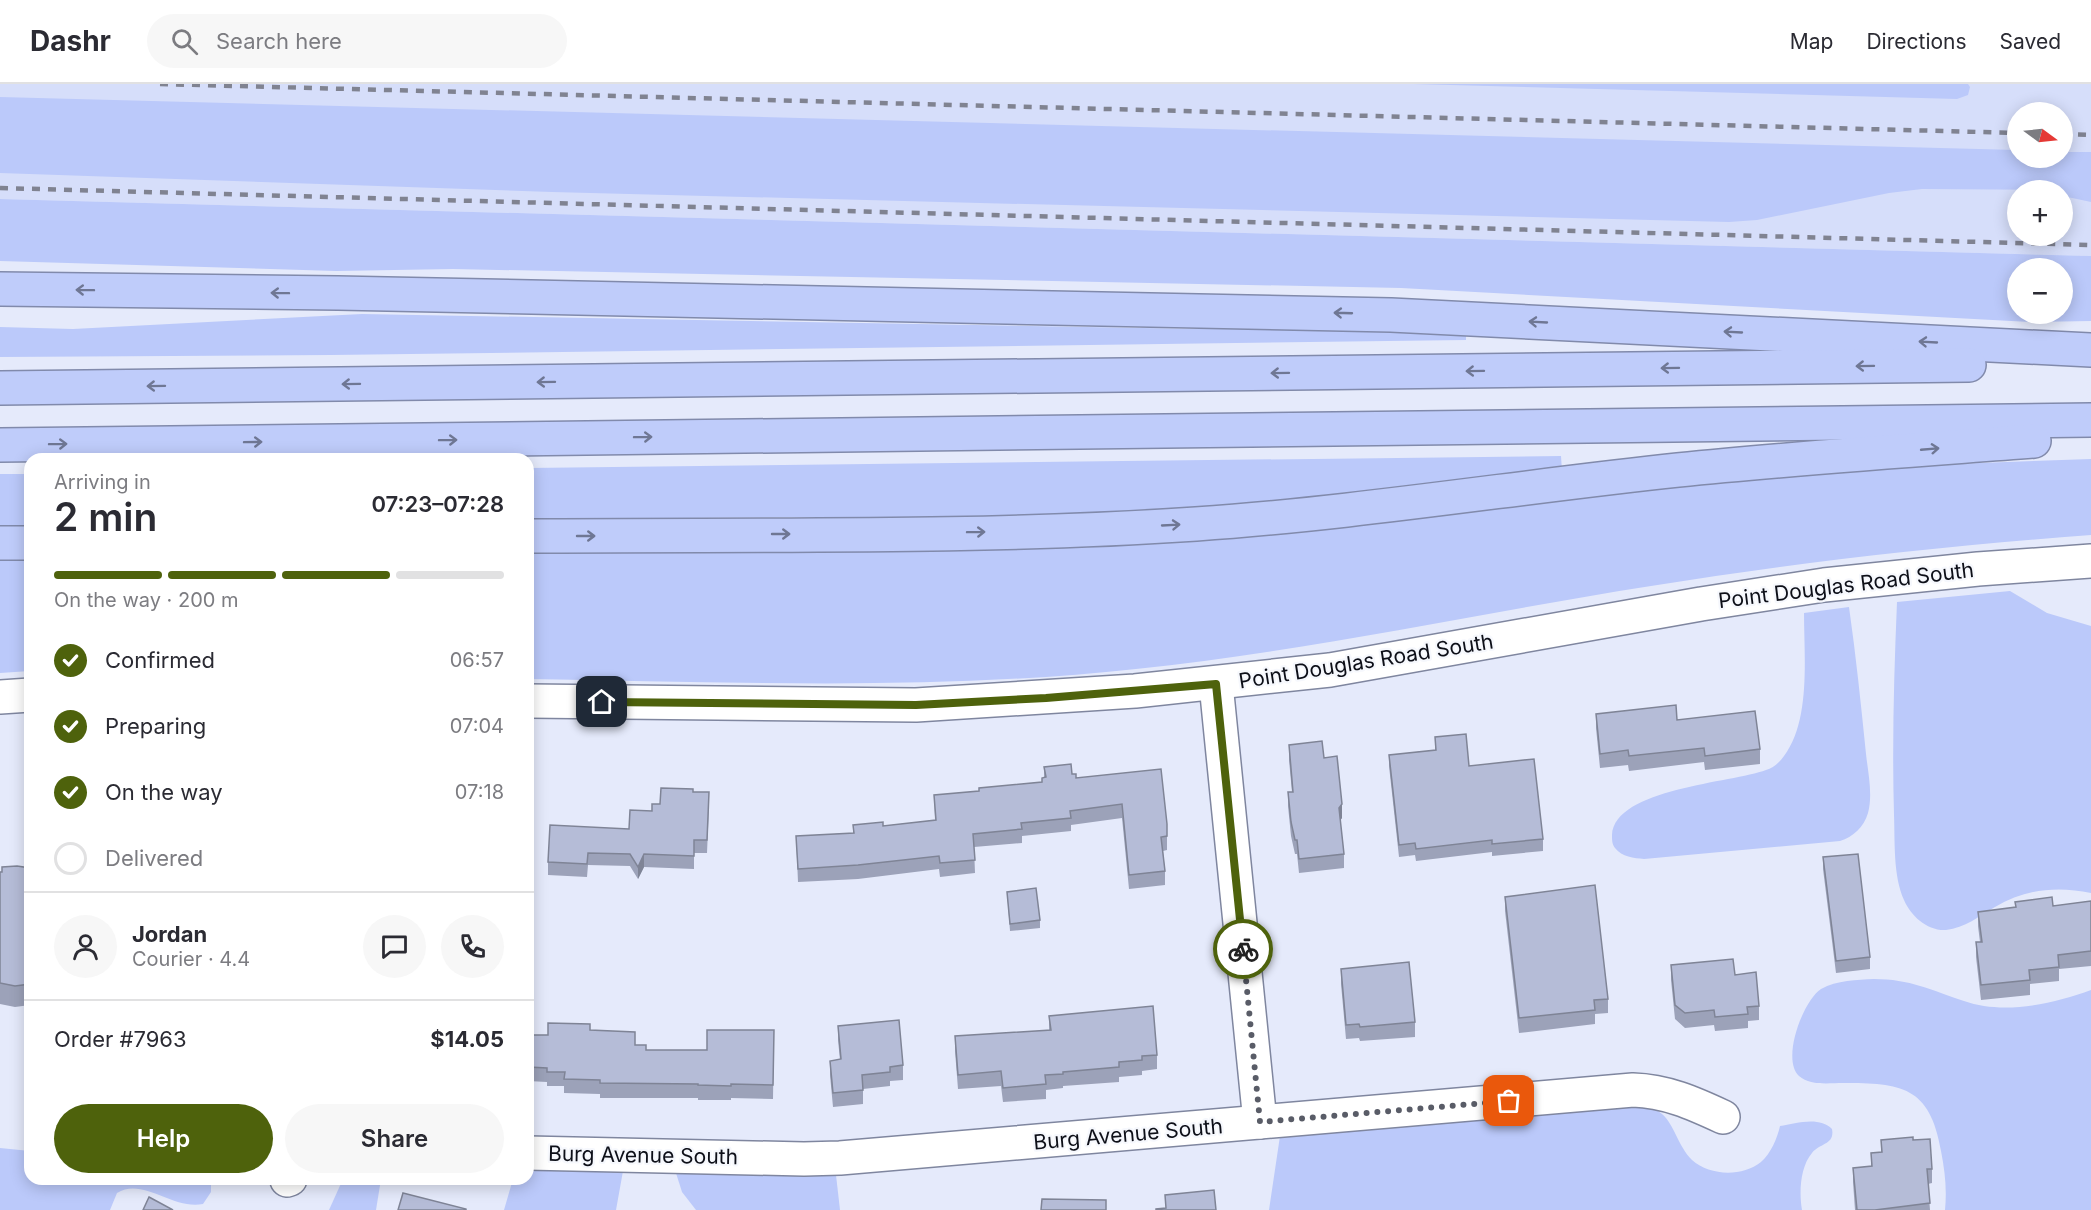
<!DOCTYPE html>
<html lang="en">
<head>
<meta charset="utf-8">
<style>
	body { margin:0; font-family:Inter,sans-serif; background:#f7f7f7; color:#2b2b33; height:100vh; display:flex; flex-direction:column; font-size:22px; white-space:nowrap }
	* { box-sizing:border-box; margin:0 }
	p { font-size:20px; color:#7c7c81 }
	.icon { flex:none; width:33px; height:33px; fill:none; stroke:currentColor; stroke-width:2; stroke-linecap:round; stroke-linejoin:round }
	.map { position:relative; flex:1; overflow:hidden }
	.drawer { position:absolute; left:24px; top:369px; width:510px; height:732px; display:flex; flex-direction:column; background:#fff; border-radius:18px; box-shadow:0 3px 15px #0003 }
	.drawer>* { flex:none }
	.needle { width:39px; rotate:105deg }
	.buttons { position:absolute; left:2007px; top:18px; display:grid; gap:12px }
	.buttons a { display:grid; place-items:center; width:66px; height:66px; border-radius:50%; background:#fff; box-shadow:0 3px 15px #0003; font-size:30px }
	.pin { position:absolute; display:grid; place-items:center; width:51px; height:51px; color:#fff; margin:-26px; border-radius:12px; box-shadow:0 3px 9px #0006 }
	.courier { position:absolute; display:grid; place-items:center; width:60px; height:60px; margin:-30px; border:4px solid #4e620c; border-radius:50%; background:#fff; color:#222; box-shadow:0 2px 8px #0007 }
	.headline em { font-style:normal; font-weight:600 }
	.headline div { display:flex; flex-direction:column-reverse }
	.headline { display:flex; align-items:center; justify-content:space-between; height:102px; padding:0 30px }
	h1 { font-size:39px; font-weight:600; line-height:45px }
	.bar { display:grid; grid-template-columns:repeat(4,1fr); gap:9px 6px; align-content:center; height:72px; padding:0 30px }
	.bar i { height:8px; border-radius:4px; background:#e1e1e2 }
	.bar .current { background:#4e620c }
	.bar p { grid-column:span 4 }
	.line { display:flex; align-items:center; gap:15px; padding:0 30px; border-top:2px solid #e1e1e2 }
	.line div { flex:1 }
	.round { display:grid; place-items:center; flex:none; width:63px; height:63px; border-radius:32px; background:#f7f7f7 }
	ol { padding:0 30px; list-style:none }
	li { display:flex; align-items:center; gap:18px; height:66px }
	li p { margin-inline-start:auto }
	li .icon { padding:6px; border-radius:50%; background:#4e620c; color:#fff; stroke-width:4 }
	li:last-child { color:#7c7c81 }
	li i { width:33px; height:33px; border:3px solid #e1e1e2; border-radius:50% }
	.cta { display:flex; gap:12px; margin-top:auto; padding:12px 30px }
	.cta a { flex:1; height:69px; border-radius:36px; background:#4e620c; color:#fff; font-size:24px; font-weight:600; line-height:69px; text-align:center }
	.cta a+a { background:#f7f7f7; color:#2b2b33 }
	header { display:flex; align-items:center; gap:36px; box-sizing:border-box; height:84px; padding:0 30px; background:#fff; border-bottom:2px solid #e1e1e2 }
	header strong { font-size:28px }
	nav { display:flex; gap:33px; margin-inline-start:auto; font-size:21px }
	.search { width:420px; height:54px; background:#f7f7f7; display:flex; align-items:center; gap:15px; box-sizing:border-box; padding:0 21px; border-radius:33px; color:#7c7c81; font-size:22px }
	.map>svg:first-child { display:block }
	.built { fill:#d6defa; fill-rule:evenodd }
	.green { fill:#bbc9fa; fill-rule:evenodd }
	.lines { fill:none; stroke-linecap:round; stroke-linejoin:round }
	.minor-casing { stroke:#7f869f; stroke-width:36 }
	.highway-casing { stroke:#818aab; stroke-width:36 }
	.minor { stroke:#fff; stroke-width:33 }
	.highway { stroke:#bfccfa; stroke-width:33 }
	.rail { stroke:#808391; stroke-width:4.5; stroke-dasharray:8 8; stroke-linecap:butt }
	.wall { fill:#9ca2b9 }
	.shaded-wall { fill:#7f8496 }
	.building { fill:#b5bcd7; stroke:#7f8496; stroke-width:1.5 }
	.oneway { stroke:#6f7794 }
	.done { stroke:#595c67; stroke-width:6; stroke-dasharray:0 10.8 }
	.route { stroke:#4e620c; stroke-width:8 }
	.labels { text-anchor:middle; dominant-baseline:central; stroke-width:4.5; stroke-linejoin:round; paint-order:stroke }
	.street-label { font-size:21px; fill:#0d0f18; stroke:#f6f8fd }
</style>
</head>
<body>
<header>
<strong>Dashr</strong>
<div class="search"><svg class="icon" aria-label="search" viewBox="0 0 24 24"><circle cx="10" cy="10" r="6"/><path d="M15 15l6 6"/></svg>Search here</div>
<nav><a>Map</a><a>Directions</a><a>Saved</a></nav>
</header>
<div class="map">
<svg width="2091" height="1126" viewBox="0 0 2091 1126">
	<rect width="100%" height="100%" fill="#e5eafb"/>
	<path class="built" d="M0,0h2091v172l-2091,-57zM2018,28h44v46h-44zM2018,106h44v46h-44z"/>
	<g class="green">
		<polygon points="1413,0 1968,0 1970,3 1968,11 1957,15"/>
		<polygon points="0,13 2017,66 2018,74 2062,74 2063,68 2091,68 2091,118 2063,112 2062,106 1922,105 1889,109 1757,136 1729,138 552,108 0,89"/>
		<path d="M0,115l2091,57v65l-61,1 -629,-34 -948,-19 -117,2 -336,-10zM2018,184h44v46h-44z"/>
		<polygon points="362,230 1200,245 1201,238 1466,245 1466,256 331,271 0,273 0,243 73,245"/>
		<polygon points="1561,372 1562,387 1194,427 976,435 845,433 528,435 528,384"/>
		<path d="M2091,375v76c-149,11 -292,27 -440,51 -172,27 -341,65 -515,83 -201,22 -406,13 -608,10v-128l1164,-70 232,-16z"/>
		<rect x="0" y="390" width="30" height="51"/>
		<polygon points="0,473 30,473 30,587 0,589"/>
		<path d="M2010,507l37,22 44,13v267c-34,-7 -66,-4 -96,14 -16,9 -30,21 -49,23 -19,1 -35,-14 -42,-30 -11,-24 -9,-58 -10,-85 -2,-71 0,-142 3,-213z"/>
		<path d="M1849,523c7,49 12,98 17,147 2,18 7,41 2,59 -4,14 -15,24 -28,28l-196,18c-10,-1 -22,-2 -29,-11 -3,-4 -3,-8 -3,-13 3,-47 120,-52 154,-65 7,-2 13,-7 18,-14 27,-36 20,-100 20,-143z"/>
		<path d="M1874,895c36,0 57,11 90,22 39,14 89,3 127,-11v220h-146c2,-20 0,-39 -4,-59 -11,-65 -40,-68 -98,-68 -14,0 -33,3 -44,-7 -18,-17 4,-75 22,-87 16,-9 36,-9 53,-10z"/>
		<path d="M1627,1022c12,0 25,-1 35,8 12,10 16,32 30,46 18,16 50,17 69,2 10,-9 16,-23 19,-36 16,-3 40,-10 52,3 3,16 -12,14 -20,24 -12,14 -13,40 -10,57h-533l11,-74z"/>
		<path d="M0,1064l30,3v28h181v13l-8,12c-31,6 -60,-27 -86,-11l-7,17h-110z"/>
		<polygon points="528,1084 623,1087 616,1126 504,1126 513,1095 528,1095"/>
		<polygon points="676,1089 836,1091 840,1126 696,1126 682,1108"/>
		<polygon points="343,1095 381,1095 376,1126 329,1126"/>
	</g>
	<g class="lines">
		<defs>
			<g id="minor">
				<polyline points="1216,600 1260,1038"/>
				<polyline points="0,613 30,611"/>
				<polyline points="528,617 916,621 1135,607 1330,586 1701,520 1824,501 1978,485 2091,477"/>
				<path d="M528,1069l276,6 36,-1 793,-68c33,1 60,13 90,27"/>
				<polyline points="287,1096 290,1095"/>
			</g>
			<g id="highway">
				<polyline points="0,205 338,209 1391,231 2091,266"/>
				<polyline points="0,304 1969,281"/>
				<polyline points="0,361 2091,336"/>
				<path d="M528,452c222,-2 446,3 668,-12 161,-11 321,-37 482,-54 118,-12 237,-20 356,-29"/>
				<polyline points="0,459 30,459"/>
			</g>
		</defs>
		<use href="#minor" class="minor-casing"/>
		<use href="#highway" class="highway-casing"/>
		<use href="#minor" class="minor"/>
		<use href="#highway" class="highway"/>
		<g class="rail">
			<polyline points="160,0 2018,49"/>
			<polyline points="2062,50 2091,51"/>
			<polyline points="0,104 2091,161"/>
		</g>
	</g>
	<g class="wall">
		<polygon points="1596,630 1677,636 1760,665 1760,680 1705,686 1704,678 1629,687 1628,681 1600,684 1596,644"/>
		<polygon points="1435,653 1469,682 1543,755 1543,767 1492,772 1492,768 1416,777 1415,771 1399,773 1389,682 1389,671 1435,666"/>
		<polygon points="1289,661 1324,674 1342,734 1340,736 1344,770 1344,784 1299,789 1297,770 1295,770 1291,752 1288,722 1288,708 1292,708 1289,676"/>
		<polygon points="1044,683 1072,690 1076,694 1167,740 1167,766 1163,767 1165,787 1165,801 1129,805 1122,734 1071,741 1071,747 1022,752 1022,759 974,763 975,789 940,793 939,785 858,795 798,798 796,752 853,749 853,741 883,742 935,736 934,711 979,707 1042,698 1044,693"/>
		<polygon points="693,708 709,721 707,769 694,769 694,785 644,783 638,795 630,782 588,781 587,793 548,791 548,778 629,745 660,720"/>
		<polygon points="1823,773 1870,873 1870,885 1836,889 1823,785"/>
		<polygon points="30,784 30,921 15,923 0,920 0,788"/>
		<polygon points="1007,808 1040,836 1040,844 1010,847"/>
		<polygon points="1505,813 1608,915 1608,929 1595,930 1595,940 1519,949 1505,827"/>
		<polygon points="2091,817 2091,882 2059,885 2059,897 2030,900 2030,911 1981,916 1976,873 1976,858 1980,858 1978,842 1978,828 2053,822"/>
		<polygon points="1671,881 1759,922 1759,936 1748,937 1748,944 1715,947 1714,941 1685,944 1675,935 1671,896"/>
		<polygon points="1341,885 1415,938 1415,953 1360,957 1359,954 1346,955 1341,900"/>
		<polygon points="1049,932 1157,971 1157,985 1142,987 1142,991 1119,993 1119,998 1063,1002 1063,1004 1046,1006 1046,1015 1003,1018 1001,1002 958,1005 955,967 955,952 1049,947"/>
		<polygon points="838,942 903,981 903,996 890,997 890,1002 863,1005 863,1020 833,1023 830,991 830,977 840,976 838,956"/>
		<polygon points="590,946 635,961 646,966 707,966 774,946 773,1015 731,1014 731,1016 698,1016 698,1014 600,1014 600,1010 564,1009 564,1002 547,1002 547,998 528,997 528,951 548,951"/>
		<polygon points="1881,1056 1913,1056 1932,1085 1932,1099 1928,1100 1930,1126 1855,1126 1853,1098 1853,1084 1871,1082 1871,1069 1881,1068"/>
	</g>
	<g class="shaded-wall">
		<polygon points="1342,720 1342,734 1339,738 1339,724"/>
		<polygon points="644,770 644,783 638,795 638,783"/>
	</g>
	<g class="building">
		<polygon points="1676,621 1677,636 1755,627 1760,665 1705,672 1704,664 1629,672 1628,666 1600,670 1596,630"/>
		<polygon points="1466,650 1469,682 1534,675 1543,755 1492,760 1492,756 1416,765 1415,759 1399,761 1389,671 1436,666 1435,653"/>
		<polygon points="1322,657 1324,674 1337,672 1342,720 1339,724 1344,770 1299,775 1297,756 1295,756 1291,738 1288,708 1293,708 1289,661"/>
		<polygon points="1071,680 1072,690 1076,690 1076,694 1161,685 1167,740 1167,752 1161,753 1165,787 1129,791 1122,720 1070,727 1071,734 1021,739 1022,745 973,750 975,776 940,779 939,772 858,781 798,785 796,752 854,749 853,741 883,738 883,742 936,736 934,711 979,707 979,704 1042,698 1042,694 1046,693 1044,683"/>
		<polygon points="661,704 693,705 693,708 709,708 707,756 694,756 694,772 644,770 638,783 630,770 588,769 587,780 548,778 550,741 629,745 630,726 652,727 652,720 660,720"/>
		<polygon points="1858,770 1870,873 1836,877 1823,773"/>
		<polygon points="17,782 30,784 30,900 15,902 0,899 0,788 2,788 2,783"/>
		<polygon points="1595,801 1608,915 1594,916 1595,926 1519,934 1505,813"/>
		<polygon points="1036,804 1040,836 1010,840 1007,808"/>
		<polygon points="2052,813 2053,822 2091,817 2091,867 2058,871 2059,883 2029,886 2030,896 1981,901 1976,858 1982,858 1978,828 2016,823 2015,818"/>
		<polygon points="1733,875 1735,891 1756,888 1759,922 1747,923 1748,930 1715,933 1714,926 1685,929 1675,921 1671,881"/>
		<polygon points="1409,878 1415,938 1360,943 1359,940 1346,941 1341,885"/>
		<polygon points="1153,922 1157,971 1142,972 1142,976 1119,978 1119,983 1063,988 1063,990 1045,991 1046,1000 1003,1004 1001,987 958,991 955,952 1051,946 1049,932"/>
		<polygon points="899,936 903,981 890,983 890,988 862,991 863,1006 833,1009 830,977 841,975 838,942"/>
		<polygon points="548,939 590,940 590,946 635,948 635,961 646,961 646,966 707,966 707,946 774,946 773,1001 731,1000 731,1002 698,1001 698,1000 600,999 600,996 564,995 565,988 547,988 547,984 528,983 528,951 548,951"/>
		<polygon points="1913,1053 1913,1056 1930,1055 1932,1085 1927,1085 1930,1119 1875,1126 1857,1126 1853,1084 1872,1082 1871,1069 1882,1068 1881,1056"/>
		<polygon points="1214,1106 1216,1126 1156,1126 1156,1125 1166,1124 1165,1111"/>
		<polygon points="403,1109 466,1125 466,1126 398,1126"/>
		<polygon points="149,1113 173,1126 143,1126"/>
		<polygon points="1042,1115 1106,1116 1106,1126 1041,1126"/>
	</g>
	<defs><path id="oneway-shaft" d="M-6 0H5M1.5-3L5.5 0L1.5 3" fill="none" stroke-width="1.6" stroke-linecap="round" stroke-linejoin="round" transform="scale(1.5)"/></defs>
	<g class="oneway">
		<use href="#oneway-shaft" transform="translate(85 206) rotate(-179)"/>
		<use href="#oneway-shaft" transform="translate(280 209) rotate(-179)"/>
		<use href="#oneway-shaft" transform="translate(1343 229) rotate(-178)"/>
		<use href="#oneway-shaft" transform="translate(1538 238) rotate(-177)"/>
		<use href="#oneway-shaft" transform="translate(1733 248) rotate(-177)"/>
		<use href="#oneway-shaft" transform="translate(1928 258) rotate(-177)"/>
		<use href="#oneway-shaft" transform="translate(1865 282) rotate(179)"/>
		<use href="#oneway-shaft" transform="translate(1670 284) rotate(179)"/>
		<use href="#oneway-shaft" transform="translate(1475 287) rotate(179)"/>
		<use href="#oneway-shaft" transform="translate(1280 289) rotate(179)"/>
		<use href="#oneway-shaft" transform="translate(546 298) rotate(179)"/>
		<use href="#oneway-shaft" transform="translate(351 300) rotate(179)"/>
		<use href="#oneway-shaft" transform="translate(156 302) rotate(179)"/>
		<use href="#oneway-shaft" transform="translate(643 353) rotate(-1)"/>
		<use href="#oneway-shaft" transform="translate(448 356) rotate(-1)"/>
		<use href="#oneway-shaft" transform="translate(253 358) rotate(-1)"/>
		<use href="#oneway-shaft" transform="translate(58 360) rotate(-1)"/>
		<use href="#oneway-shaft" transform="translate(1930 365) rotate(-5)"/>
		<use href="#oneway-shaft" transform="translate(1171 441) rotate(-3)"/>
		<use href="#oneway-shaft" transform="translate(976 448) rotate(-1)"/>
		<use href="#oneway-shaft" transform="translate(781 450)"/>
		<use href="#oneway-shaft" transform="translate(586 452)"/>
	</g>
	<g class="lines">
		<polyline class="done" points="1243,865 1260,1038 1509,1017"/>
		<polyline class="route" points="602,618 916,621 1046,614 1216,600 1243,865"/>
	</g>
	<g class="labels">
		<g class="street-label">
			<text transform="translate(1846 501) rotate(-7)">Point Douglas Road South</text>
			<text transform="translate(1366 577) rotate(-9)">Point Douglas Road South</text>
			<text transform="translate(1128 1050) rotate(-5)">Burg Avenue South</text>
			<text transform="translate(643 1071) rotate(1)">Burg Avenue South</text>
		</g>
	</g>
</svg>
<div class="buttons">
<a><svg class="needle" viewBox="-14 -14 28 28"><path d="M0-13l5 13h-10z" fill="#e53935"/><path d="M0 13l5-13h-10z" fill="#7c7c81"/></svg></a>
<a>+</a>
<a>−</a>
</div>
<div class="pin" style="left:1509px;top:1017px;background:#ea580c"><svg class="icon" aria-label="bag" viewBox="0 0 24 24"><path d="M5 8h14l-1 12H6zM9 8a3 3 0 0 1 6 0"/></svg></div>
<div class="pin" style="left:602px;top:618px;background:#1f2937"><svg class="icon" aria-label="home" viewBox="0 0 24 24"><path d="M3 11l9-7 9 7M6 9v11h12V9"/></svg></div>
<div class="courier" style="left:1243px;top:865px"><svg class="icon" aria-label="bike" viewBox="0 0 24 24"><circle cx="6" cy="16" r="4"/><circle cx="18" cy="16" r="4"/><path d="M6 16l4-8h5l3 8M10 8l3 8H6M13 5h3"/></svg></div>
<section class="drawer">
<div class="headline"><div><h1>2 min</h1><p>Arriving in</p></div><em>07:23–07:28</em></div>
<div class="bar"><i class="current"></i><i class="current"></i><i class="current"></i><i></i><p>On the way · 200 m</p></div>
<ol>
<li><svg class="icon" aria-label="check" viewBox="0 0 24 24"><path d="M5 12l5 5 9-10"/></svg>Confirmed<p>06:57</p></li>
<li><svg class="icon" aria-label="check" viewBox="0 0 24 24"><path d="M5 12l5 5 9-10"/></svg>Preparing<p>07:04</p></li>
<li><svg class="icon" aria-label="check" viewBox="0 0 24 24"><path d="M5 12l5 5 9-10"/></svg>On the way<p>07:18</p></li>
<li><i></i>Delivered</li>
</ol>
<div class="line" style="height:108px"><a class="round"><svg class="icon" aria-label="person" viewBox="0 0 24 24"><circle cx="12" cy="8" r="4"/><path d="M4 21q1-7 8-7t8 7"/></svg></a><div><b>Jordan</b><p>Courier · 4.4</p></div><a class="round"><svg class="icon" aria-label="chat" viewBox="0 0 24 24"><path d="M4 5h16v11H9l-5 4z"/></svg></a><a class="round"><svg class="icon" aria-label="phone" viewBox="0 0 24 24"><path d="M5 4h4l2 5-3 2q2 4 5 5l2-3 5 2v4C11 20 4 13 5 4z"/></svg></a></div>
<div class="line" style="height:78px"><div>Order #7963</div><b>$14.05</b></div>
<div class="cta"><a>Help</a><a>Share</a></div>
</section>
</div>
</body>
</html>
